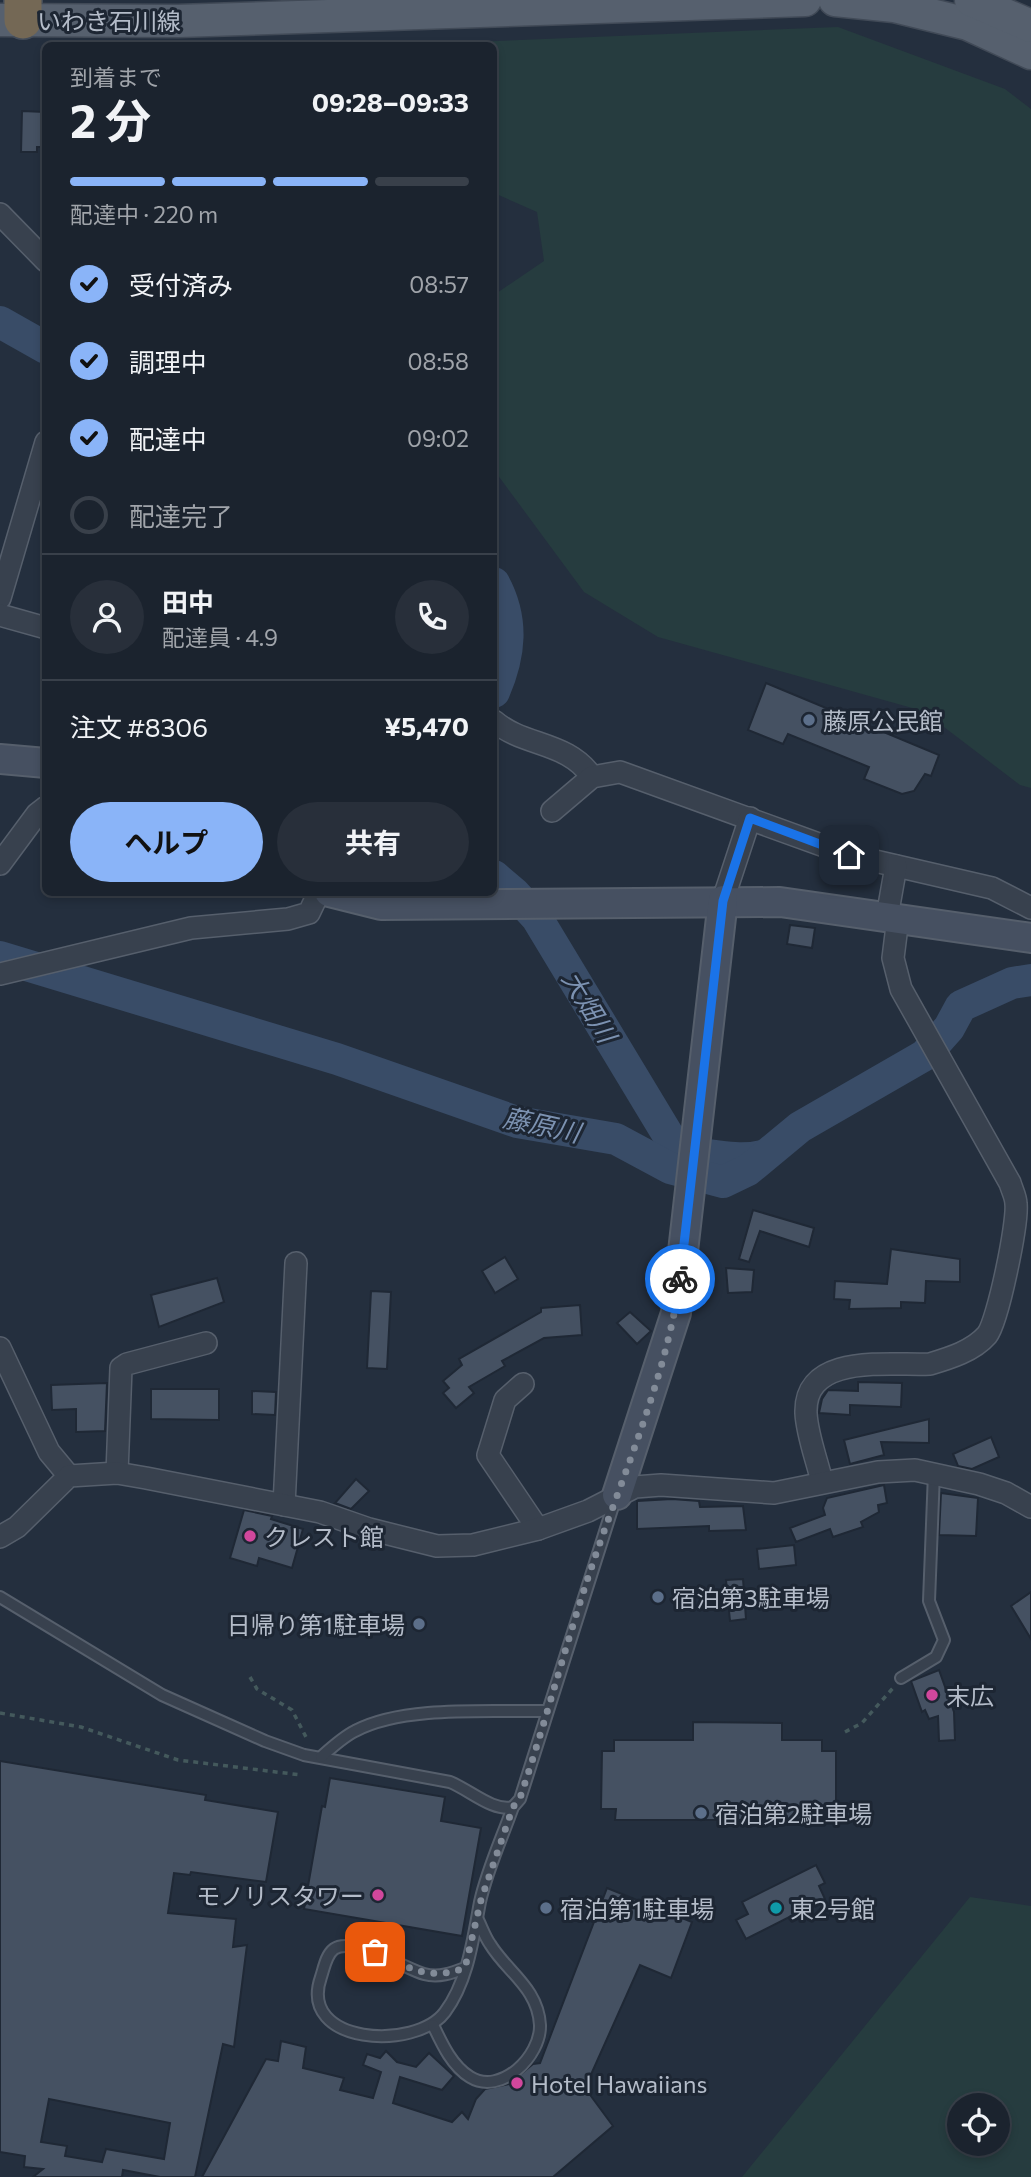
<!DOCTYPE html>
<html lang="ja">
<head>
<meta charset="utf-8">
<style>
	body { margin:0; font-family:Commissioner,"Noto Sans JP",sans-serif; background:#282f3a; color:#f1f3f6; height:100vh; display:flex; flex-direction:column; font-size:26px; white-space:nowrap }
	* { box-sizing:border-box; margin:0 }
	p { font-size:23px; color:#a0a4aa }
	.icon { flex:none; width:38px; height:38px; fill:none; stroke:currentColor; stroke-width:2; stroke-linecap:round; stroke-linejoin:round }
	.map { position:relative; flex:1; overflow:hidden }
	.panel { position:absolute; left:42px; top:42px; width:455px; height:854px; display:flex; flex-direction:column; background:#1b232e; border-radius:10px; box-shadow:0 4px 10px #0003,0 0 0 2px #39404a }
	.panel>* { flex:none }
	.controls { position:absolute; left:947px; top:2093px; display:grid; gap:14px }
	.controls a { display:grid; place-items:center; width:63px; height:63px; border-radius:50%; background:#1b232e; box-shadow:0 4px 10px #0003,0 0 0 2px #39404a; font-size:35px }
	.pin { position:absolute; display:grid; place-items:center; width:60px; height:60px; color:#fff; margin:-30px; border-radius:14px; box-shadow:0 4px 10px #0006 }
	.courier { position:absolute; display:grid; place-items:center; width:70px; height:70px; margin:-35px; border:5px solid #1a73e8; border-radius:50%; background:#fff; color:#222; box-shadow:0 2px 9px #0007 }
	.headline em { font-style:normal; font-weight:700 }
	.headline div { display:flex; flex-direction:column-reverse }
	.headline { display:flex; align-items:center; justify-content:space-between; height:119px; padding:0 28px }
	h1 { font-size:46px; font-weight:700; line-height:52px }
	.bar { display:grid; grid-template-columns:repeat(4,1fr); gap:10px 7px; align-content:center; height:84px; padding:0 28px }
	.bar i { height:9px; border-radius:5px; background:#39404a }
	.bar .selected { background:#8ab4f8 }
	.bar p { grid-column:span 4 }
	.line { display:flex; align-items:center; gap:18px; padding:0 28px; border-top:2px solid #39404a }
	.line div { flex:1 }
	.round { display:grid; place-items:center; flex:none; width:74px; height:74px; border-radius:37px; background:#282f3a }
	ol { padding:0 28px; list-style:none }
	li { display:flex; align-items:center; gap:21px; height:77px }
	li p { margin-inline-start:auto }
	li .icon { padding:7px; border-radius:50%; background:#8ab4f8; color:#111; stroke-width:4 }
	li:last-child { color:#a0a4aa }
	li i { width:38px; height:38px; border:4px solid #39404a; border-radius:50% }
	.primary-button { display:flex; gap:14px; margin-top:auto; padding:14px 28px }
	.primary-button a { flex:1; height:80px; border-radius:42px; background:#8ab4f8; color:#111; font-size:28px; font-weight:700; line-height:80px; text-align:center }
	.primary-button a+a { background:#282f3a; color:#f1f3f6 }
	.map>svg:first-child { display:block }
	.green { fill:#263c3f; fill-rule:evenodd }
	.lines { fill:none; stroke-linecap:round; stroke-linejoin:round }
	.river { stroke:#394c67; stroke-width:32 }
	.building { fill:#455162; stroke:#1f2835; stroke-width:2; fill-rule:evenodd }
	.lane-casing { stroke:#565f6c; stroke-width:14 }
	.street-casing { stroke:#565f6c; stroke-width:24 }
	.secondary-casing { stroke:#565f6c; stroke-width:32 }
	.primary-casing { stroke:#414a57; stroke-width:35 }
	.highway-casing { stroke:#434c59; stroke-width:40 }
	.path { stroke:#44595c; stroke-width:3.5; stroke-dasharray:5 5; stroke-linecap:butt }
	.lane { stroke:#38414e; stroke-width:10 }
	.street { stroke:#38414e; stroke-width:21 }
	.secondary { stroke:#465061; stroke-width:28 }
	.primary { stroke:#56606e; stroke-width:32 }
	.highway { stroke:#746855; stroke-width:37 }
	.done { stroke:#828b98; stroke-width:7; stroke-dasharray:0 12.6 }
	.route { stroke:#1a73e8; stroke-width:9 }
	.service-dot { fill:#5c6f8a; stroke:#1d2633; stroke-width:2.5 }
	.hotel-dot { fill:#d1479c; stroke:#1d2633; stroke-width:2.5 }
	.culture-dot { fill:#0f9aa8; stroke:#1d2633; stroke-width:2.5 }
	.labels { text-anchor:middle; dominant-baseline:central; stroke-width:6; stroke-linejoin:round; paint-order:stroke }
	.street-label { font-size:24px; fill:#b4bcc9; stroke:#1d2633 }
	.poi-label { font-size:24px; fill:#b4bcc9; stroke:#1d2633; text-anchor:start }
	.water-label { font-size:26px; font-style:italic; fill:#7c92b1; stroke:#1d2633 }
</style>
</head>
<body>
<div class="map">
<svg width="1031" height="2177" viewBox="0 0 1031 2177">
	<rect width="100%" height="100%" fill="#242f3e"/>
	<g class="green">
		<polygon points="838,27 1005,89 1031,109 1031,788 1020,785 923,711 658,637 584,592 494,470 494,295 544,261 537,212 494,193 494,46 397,45"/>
		<path d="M970,1897l61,9v271h-289zM959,2105h39v39h-39z"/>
	</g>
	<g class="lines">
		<g class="river">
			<polyline points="0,322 46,348"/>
			<path d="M494,583c20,37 16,72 0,109"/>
			<path d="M494,876l21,18 22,24 137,227 10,10c28,-3 49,8 78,1"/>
			<polyline points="0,957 337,1059 517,1122 616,1139 670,1168 723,1182 748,1170 800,1127 925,1055 949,1028 961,1006 1012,983 1031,980"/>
		</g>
	</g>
	<g class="building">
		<polygon points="22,111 46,112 46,147 37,147 37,152 21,152"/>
		<polygon points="766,683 939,755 931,776 925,774 914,791 902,794 864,779 869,767 788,734 783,744 748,730"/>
		<polygon points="790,925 815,928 812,948 787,944"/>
		<polygon points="753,1210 814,1228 809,1247 760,1231 749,1262 739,1259"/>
		<polygon points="891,1249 960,1259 960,1282 926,1281 925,1303 901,1302 901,1308 849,1309 850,1300 834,1299 835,1281 887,1284"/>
		<polygon points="505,1257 518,1279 495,1293 482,1271"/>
		<polygon points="726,1268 754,1270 752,1292 728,1293"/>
		<polygon points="217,1278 224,1302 159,1327 151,1295"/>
		<polygon points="371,1291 391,1292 387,1369 367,1368"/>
		<polygon points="580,1305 582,1335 544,1338 502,1361 505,1366 469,1387 474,1393 456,1408 443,1393 449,1388 443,1381 462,1365 459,1359 541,1312 541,1308"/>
		<polygon points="630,1312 651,1331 637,1344 617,1323"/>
		<polygon points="858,1382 902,1383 901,1407 850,1405 850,1415 819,1413 822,1399 828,1390 858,1391"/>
		<polygon points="107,1383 105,1431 76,1432 76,1409 52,1410 51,1385"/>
		<polygon points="151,1389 219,1389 219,1420 151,1419"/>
		<polygon points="252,1391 276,1392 275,1415 252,1414"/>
		<polygon points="929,1419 929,1443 881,1442 884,1455 850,1464 844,1440"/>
		<polygon points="991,1437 999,1457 972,1469 958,1466 953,1454"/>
		<polygon points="356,1479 369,1491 351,1509 335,1503"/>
		<polygon points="884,1485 887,1503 878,1505 879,1512 861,1522 863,1527 833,1537 830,1529 796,1542 790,1528 825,1515 823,1508 827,1498"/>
		<polygon points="941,1493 978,1498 976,1536 939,1535"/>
		<polygon points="672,1499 699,1501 700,1507 743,1506 746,1530 709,1531 709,1526 637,1529 637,1501"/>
		<polygon points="244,1510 272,1516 271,1519 303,1529 292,1568 259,1558 257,1566 230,1558"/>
		<polygon points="794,1545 796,1565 759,1569 757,1549"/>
		<polygon points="743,1579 746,1619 730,1621 726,1580"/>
		<polygon points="1031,1592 1031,1639 1011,1606"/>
		<polygon points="939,1670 954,1712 955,1740 939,1741 938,1716 929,1719 925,1710 922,1712 911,1681"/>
		<polygon points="693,1722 782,1723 782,1740 822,1740 822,1751 836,1751 836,1810 821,1810 821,1820 615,1820 616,1809 601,1809 602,1751 614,1751 614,1740 693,1740"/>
		<path d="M0,1761l206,34 -1,5 73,12 -12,70 -75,-10 -1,3 -16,-2 -6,40 68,6 -3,28 14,-2 -13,102 -11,-3 -28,133h-35l-37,-7 -1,7h-89l10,-8 -19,-2 1,-11 -25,-4zM49,2099l121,24 -6,36 -58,-10 -4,13 -37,-6 2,-10 -26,-4z"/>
		<polygon points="330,1778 445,1797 441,1821 481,1828 462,1936 304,1909 322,1806 325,1807"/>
		<polygon points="816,1865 825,1883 819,1886 825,1899 746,1939 736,1920 748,1914 742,1902"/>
		<polygon points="607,1888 692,1922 671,1978 640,1965 585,2088 613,2126 553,2177 202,2177 266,2059 278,2061 281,2041 306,2047 303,2068 344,2078 340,2090 373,2098 381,2072 363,2065 367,2054 380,2058 386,2051 397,2062 416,2067 429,2053 454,2076 442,2090 400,2077 393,2103 452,2122 462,2112 468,2119 476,2099 485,2089 509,2084 533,2064 540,2063"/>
	</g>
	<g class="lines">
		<defs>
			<g id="lane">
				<path d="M0,1597l162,98 103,46 39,14 146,27c20,8 43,30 63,25"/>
				<polyline points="901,1678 936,1657 944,1640 929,1601 934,1473"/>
				<path d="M321,1757c10,-9 22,-20 34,-26 48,-26 136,-19 191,-20"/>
				<path d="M465,1968c-13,5 -26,10 -41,6 -18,-5 -72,-38 -90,-25 -8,6 -10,19 -13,28 -24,68 95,74 124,35 23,-31 28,-73 35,-110 7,-32 22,-64 33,-95l7,-8 95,-299"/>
				<path d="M433,2025c9,19 19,41 37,52 31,19 71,-21 70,-52 -2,-37 -33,-53 -50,-81 -5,-7 -8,-16 -12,-24"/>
			</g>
			<g id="street">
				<polyline points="0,214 46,261"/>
				<polyline points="0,598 46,442"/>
				<polyline points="0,615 46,628"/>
				<path d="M494,721c30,26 74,20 98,56"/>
				<polyline points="552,811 592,777 620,772 849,855 992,888 1031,908"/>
				<polyline points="0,864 37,814 46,807"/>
				<polyline points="723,900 750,818"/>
				<polyline points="887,917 896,866"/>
				<polyline points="0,974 191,928 288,919 309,913 319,892"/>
				<polyline points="0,1348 49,1452 69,1476"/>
				<polyline points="523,1384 505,1400 488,1455 538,1529"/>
				<polyline points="117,1473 121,1368 127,1364 206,1343"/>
				<path d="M822,1482c-5,-22 -15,-47 -16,-69 -2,-61 85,-47 124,-49 20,-6 43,-13 57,-29 11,-14 31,-112 29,-131 0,-7 -4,-14 -6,-21l-109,-194 -8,-31 5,-40"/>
				<polyline points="284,1505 296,1263"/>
				<polyline points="0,1537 17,1527 69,1476 117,1473 146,1478 320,1512 369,1529 437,1546 473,1545 538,1529 588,1511 635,1487 661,1485 774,1493 878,1472 915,1470 979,1484 1006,1493 1031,1507"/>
			</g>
			<g id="secondary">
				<polyline points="0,759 46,763"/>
				<polyline points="329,892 381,905 780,902 1031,938"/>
				<polyline points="617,1495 676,1313 723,900"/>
			</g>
			<g id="primary">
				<polyline points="835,0 894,6 968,24 1031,53"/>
				<polyline points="971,0 1031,26"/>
				<polyline points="0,20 178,21 805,0"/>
			</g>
			<polyline id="highway" points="23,20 23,0"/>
		</defs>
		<use href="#lane" class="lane-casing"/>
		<use href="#street" class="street-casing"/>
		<use href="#secondary" class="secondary-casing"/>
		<use href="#primary" class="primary-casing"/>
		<use href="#highway" class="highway-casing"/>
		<g class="path">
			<polyline points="250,1677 257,1689 292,1710 306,1737"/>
			<polyline points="0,1713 81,1727 178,1760 301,1775"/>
			<polyline points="845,1732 862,1723 893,1688"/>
		</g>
		<use href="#lane" class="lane"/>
		<use href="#street" class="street"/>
		<use href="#secondary" class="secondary"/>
		<use href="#primary" class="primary"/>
		<use href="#highway" class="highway"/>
	</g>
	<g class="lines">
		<path class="done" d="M375,1952c35,16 52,29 90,16l16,-68 32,-93 7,-9c27,-80 48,-163 76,-244 31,-89 71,-181 84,-275"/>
		<polyline class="route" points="680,1279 723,901 750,818 849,855"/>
	</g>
	<g class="service-dot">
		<circle cx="809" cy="720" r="7"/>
		<circle cx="658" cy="1597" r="7"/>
		<circle cx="419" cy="1624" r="7"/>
		<circle cx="701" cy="1813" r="7"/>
		<circle cx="546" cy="1908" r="7"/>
	</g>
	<g class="hotel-dot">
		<circle cx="250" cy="1536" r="7"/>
		<circle cx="932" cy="1695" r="7"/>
		<circle cx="378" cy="1895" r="7"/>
		<circle cx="517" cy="2083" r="7"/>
	</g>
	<circle class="culture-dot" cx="776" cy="1908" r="7"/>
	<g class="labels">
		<g class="street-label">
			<text x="109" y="20">いわき石川線</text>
		</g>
		<g class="poi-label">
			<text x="823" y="720">藤原公民館</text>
			<text x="264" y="1536">クレスト館</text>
			<text x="672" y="1597">宿泊第3駐車場</text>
			<text x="405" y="1624" text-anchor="end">日帰り第1駐車場</text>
			<text x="946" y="1695">末広</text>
			<text x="715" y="1813">宿泊第2駐車場</text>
			<text x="364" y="1895" text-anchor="end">モノリスタワー</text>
			<text x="560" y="1908">宿泊第1駐車場</text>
			<text x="790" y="1908">東2号館</text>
			<text x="531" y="2083">Hotel Hawaiians</text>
		</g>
		<g class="water-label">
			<text transform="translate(590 1006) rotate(59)">大畑川</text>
			<text transform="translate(542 1124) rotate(12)">藤原川</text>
		</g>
	</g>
</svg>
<div class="controls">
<a><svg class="icon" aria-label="locate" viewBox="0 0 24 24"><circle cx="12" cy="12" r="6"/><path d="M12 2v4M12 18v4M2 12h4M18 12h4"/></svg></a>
</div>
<div class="pin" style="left:375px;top:1952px;background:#ea580c"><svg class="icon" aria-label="bag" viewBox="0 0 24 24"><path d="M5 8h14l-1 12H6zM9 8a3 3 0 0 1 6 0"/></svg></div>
<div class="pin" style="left:849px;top:855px;background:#1f2937"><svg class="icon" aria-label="home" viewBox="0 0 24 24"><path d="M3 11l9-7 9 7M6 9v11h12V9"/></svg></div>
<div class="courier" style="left:680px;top:1279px"><svg class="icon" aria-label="bike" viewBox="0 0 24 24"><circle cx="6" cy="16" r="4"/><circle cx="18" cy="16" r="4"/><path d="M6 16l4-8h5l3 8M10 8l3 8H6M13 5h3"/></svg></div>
<section class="panel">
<div class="headline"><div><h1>2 分</h1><p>到着まで</p></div><em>09:28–09:33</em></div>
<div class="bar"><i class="selected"></i><i class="selected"></i><i class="selected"></i><i></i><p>配達中 · 220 m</p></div>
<ol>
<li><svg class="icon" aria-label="check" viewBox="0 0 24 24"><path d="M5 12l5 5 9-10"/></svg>受付済み<p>08:57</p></li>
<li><svg class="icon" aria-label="check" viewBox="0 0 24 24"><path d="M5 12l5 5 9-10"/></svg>調理中<p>08:58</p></li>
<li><svg class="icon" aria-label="check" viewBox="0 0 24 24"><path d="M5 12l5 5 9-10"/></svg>配達中<p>09:02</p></li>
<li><i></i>配達完了</li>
</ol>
<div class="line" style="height:126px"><a class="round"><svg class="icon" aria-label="person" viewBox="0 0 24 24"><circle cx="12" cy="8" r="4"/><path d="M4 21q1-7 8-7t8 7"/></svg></a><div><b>田中</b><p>配達員 · 4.9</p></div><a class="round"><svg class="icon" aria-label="phone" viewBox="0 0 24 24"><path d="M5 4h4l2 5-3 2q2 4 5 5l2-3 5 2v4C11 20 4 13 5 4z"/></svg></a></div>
<div class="line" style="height:91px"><div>注文 #8306</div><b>¥5,470</b></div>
<div class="primary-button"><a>ヘルプ</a><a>共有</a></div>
</section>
</div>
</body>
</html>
